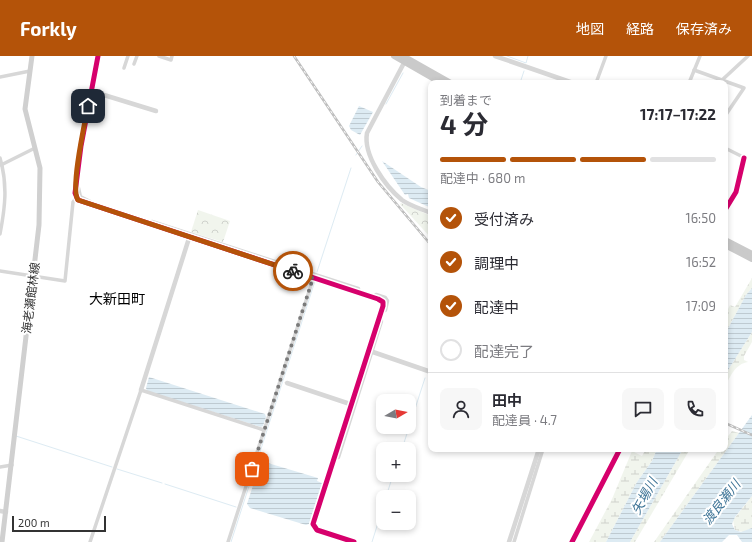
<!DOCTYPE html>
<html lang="ja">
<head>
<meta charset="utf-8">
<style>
	body { margin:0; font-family:"Exo 2","Noto Sans JP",sans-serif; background:#f7f7f7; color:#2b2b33; height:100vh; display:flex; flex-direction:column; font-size:15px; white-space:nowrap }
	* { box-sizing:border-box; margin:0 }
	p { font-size:13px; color:#7c7c81 }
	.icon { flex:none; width:22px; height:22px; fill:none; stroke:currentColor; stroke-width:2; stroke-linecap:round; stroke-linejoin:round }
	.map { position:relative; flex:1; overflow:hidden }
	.details { position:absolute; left:428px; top:24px; width:300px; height:372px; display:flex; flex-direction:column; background:#fff; border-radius:8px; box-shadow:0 2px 6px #0003 }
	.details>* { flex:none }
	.needle { width:26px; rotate:80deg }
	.buttons { position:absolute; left:376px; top:338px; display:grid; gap:8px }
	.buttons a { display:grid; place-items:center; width:40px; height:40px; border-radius:8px; background:#fff; box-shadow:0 2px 6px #0003; font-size:20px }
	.scale { position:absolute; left:12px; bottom:10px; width:94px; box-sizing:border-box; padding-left:4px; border:2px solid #333; border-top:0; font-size:11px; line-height:14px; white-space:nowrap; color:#333; -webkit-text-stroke:3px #fff; paint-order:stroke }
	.pin { position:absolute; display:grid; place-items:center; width:34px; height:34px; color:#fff; margin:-17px; border-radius:8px; box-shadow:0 2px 6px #0006 }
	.courier { position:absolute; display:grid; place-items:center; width:40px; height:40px; margin:-20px; border:3px solid #b45309; border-radius:50%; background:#fff; color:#222; box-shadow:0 1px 5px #0007 }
	.overview em { font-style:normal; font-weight:700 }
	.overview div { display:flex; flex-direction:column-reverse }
	.overview { display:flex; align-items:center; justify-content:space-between; height:68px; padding:0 12px }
	h1 { font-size:26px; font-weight:700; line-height:30px }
	.bar { display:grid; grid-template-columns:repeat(4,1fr); gap:6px 4px; align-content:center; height:48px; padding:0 12px }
	.bar i { height:5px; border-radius:3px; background:#e1e1e2 }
	.bar .current { background:#b45309 }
	.bar p { grid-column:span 4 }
	.line { display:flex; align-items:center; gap:10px; padding:0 12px; border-top:1px solid #e1e1e2 }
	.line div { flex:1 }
	.round { display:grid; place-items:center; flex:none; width:42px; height:42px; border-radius:8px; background:#f7f7f7 }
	ol { padding:0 12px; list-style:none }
	li { display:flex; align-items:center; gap:12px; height:44px }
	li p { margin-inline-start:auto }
	li .icon { padding:4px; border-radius:50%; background:#b45309; color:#fff; stroke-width:4 }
	li:last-child { color:#7c7c81 }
	li i { width:22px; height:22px; border:2px solid #e1e1e2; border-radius:50% }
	header { display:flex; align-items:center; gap:24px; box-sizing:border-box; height:56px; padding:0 20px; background:#b45309; color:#fff }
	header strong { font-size:19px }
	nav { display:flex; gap:22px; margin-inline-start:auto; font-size:14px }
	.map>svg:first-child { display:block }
	.wetland { fill:url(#wetland-marsh) }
	.park { fill:url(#park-crowns) }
	.water { fill:url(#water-rules) }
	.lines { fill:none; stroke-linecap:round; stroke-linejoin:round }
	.stream { stroke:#ddebf3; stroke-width:1 }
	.minor { stroke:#d7d7d7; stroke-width:3.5 }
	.tertiary { stroke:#d7d7d7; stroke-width:4.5 }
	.secondary { stroke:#d0d0d0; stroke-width:5 }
	.primary { stroke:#cacaca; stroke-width:6 }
	.rail-casing { stroke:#bebebe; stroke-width:2.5 }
	.rail { stroke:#fff; stroke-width:1; stroke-dasharray:3; stroke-linecap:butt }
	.cycleway-casing { stroke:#fff; stroke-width:8 }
	.cycleway { stroke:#d6006c; stroke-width:5 }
	.done { stroke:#7a7a7a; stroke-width:4; stroke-dasharray:0 7.2 }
	.route { stroke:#b45309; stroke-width:5 }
	.labels { text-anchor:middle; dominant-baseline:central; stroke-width:4; stroke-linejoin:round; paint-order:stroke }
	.street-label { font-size:12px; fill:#333; stroke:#fff }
	.water-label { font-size:13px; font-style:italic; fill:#3f7597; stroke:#fff }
	.quarter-label { font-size:14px; fill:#000; stroke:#fff }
</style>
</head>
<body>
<header>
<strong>Forkly</strong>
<nav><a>地図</a><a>経路</a><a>保存済み</a></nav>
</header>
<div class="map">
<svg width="752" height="486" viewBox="0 0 752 486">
	<defs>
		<pattern id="wetland-marsh" width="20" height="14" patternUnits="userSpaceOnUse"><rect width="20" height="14" fill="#f1f5ed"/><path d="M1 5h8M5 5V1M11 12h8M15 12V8" fill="none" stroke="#cfd2cc"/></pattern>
		<pattern id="park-crowns" width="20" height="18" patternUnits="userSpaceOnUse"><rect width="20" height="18" fill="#f1f5ed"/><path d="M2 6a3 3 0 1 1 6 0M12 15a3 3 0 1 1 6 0" fill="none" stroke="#cfd2cc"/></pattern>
		<pattern id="water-rules" width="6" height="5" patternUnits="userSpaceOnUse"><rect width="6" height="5" fill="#ddebf3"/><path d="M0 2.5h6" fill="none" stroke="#becad1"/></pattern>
	</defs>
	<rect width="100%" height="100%" fill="#fff"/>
	<g class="wetland">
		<polygon points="752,222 752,232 746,239 725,278 725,259 730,249 735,251"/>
		<path d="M752,276v10l-8,14v4l4,2c-13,2 -17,14 -23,24v-11z"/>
		<polygon points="732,375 739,377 660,486 654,486 719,393 725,393 725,384"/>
		<polygon points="646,393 657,393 652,405 637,426 606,486 589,486 612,443 632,395 642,400"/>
		<polygon points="683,393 690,393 635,486 630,486"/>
		<polygon points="752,440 752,472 743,476 735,474 733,464"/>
	</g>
	<g class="park">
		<polygon points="401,147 431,160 431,182 400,148"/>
		<polygon points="198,154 230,165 223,186 191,176"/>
	</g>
	<g class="water">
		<polygon points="359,50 373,56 360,79 351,74 349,70"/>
		<polygon points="382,105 421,131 431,135 429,151 409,142 408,138 405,139"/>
		<polygon points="752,232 752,276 725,319 725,278 746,239"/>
		<polygon points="149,321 265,358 266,361 263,370 261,371 147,335 146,332"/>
		<polygon points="752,359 752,440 735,461 732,468 735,474 741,476 752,472 752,486 742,486 737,479 729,479 722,486 660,486"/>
		<polygon points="657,393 683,393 630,486 606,486 637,426 652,405"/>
		<polygon points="261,405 318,422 317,425 322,427 309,468 306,469 250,452 247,448"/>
	</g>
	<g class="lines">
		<g class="stream">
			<polyline points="507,0 526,7 528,0"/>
			<polyline points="520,27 524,15"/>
			<polyline points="386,48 403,17"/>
			<polyline points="356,99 362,90"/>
			<polyline points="317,216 351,112"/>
			<polyline points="430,308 431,305"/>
			<polyline points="16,380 112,411"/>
			<polyline points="402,393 425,322"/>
			<polyline points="117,413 162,427"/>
			<polyline points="165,428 236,451"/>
			<polyline points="386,441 393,419"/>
			<polyline points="231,486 315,225"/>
			<polyline points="372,486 383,451"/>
		</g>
		<g class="minor">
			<polyline points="159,0 171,4 172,0"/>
			<polyline points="134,8 137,0"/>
			<polyline points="124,12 128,0"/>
			<polyline points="694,14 744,32 725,60"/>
			<polyline points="0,21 30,15"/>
			<polyline points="721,25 748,0"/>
			<polyline points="596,27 606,0"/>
			<polyline points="689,27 700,0"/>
			<polyline points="725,92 741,100"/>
			<path d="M0,102c8,27 5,50 0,76"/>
			<polyline points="1,109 35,92"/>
			<polyline points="0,215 65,225 73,146 76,142"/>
			<polyline points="0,411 12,409"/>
			<polyline points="90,486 141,334 264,374"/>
			<polyline points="228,486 314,220"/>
			<polyline points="514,486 543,393"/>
		</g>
		<g class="tertiary">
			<polyline points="98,0 81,90 75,137 78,144 378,243 383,246 383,250 313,468 317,474 354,486"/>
			<polyline points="495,0 573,27"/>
			<path d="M405,5l-38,72c-4,22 18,53 35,67 8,6 20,9 29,13"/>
			<polyline points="91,35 156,55"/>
			<polyline points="78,132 80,141 90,146"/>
			<polyline points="152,166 358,233"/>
			<polyline points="376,239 385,242 387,245 385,254"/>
			<polyline points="370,295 431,316"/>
			<polyline points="287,327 353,349"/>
			<polyline points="141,334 190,179"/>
			<polyline points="338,401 381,265"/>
			<polyline points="0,455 6,456"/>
			<polyline points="509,486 539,393"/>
		</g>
		<polyline class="secondary" points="2,486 39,169 40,112 25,53 32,0"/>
		<g class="primary">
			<polyline points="394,0 441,27"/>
			<polyline points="403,0 451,27"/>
			<polyline points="725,184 752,198"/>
			<polyline points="725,189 752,203"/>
		</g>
		<defs>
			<g id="rail">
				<polyline points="294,0 378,126 431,189"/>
				<polyline points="725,367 752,379"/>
			</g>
		</defs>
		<use href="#rail" class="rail-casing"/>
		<use href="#rail" class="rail"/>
		<defs>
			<g id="cycleway">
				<polyline points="98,0 81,90 75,137 78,144 378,243 383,246 383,250 313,468 317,474 354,486"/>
				<polyline points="725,154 736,136 744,102"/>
				<polyline points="572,486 620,393"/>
			</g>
		</defs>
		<use href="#cycleway" class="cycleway-casing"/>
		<use href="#cycleway" class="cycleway"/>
	</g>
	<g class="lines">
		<polyline class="done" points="252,413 313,222 293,215"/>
		<path class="route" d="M88,50c-3,16 -18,83 -10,94l215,71"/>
	</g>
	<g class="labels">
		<g class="street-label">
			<text transform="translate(30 242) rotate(-83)">海老瀬館林線</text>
		</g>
		<g class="water-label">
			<text transform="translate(644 440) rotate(-61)">矢場川</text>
			<text transform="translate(721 446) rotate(-52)">渡良瀬川</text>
		</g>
		<g class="quarter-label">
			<text x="117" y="242">大新田町</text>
		</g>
	</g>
</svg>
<div class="buttons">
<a><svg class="needle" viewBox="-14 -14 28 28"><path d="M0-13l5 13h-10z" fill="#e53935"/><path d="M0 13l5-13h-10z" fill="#7c7c81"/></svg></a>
<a>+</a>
<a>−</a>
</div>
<div class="scale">200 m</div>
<div class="pin" style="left:252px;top:413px;background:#ea580c"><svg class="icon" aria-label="bag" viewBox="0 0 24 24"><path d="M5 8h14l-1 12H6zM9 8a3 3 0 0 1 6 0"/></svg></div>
<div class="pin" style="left:88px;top:50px;background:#1f2937"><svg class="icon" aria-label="home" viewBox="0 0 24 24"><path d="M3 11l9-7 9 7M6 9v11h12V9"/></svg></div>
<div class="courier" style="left:293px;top:215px"><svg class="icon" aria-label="bike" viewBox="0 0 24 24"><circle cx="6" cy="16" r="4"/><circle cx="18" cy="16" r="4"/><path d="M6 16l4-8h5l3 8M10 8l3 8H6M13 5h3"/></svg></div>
<section class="details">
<div class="overview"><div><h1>4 分</h1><p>到着まで</p></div><em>17:17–17:22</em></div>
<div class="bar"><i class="current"></i><i class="current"></i><i class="current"></i><i></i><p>配達中 · 680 m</p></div>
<ol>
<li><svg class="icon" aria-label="check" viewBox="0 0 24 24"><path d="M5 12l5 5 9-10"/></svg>受付済み<p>16:50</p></li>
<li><svg class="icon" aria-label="check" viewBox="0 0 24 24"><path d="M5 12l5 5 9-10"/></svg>調理中<p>16:52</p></li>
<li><svg class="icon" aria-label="check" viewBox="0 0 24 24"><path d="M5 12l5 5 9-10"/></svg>配達中<p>17:09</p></li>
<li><i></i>配達完了</li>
</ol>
<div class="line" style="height:72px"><a class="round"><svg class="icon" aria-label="person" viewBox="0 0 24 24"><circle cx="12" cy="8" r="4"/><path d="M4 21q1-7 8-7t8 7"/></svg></a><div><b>田中</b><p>配達員 · 4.7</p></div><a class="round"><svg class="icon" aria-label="chat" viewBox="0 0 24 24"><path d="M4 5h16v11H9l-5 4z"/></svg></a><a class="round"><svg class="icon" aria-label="phone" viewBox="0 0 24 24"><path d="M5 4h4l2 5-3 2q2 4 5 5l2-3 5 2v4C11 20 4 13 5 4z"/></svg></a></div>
</section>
</div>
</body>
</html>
